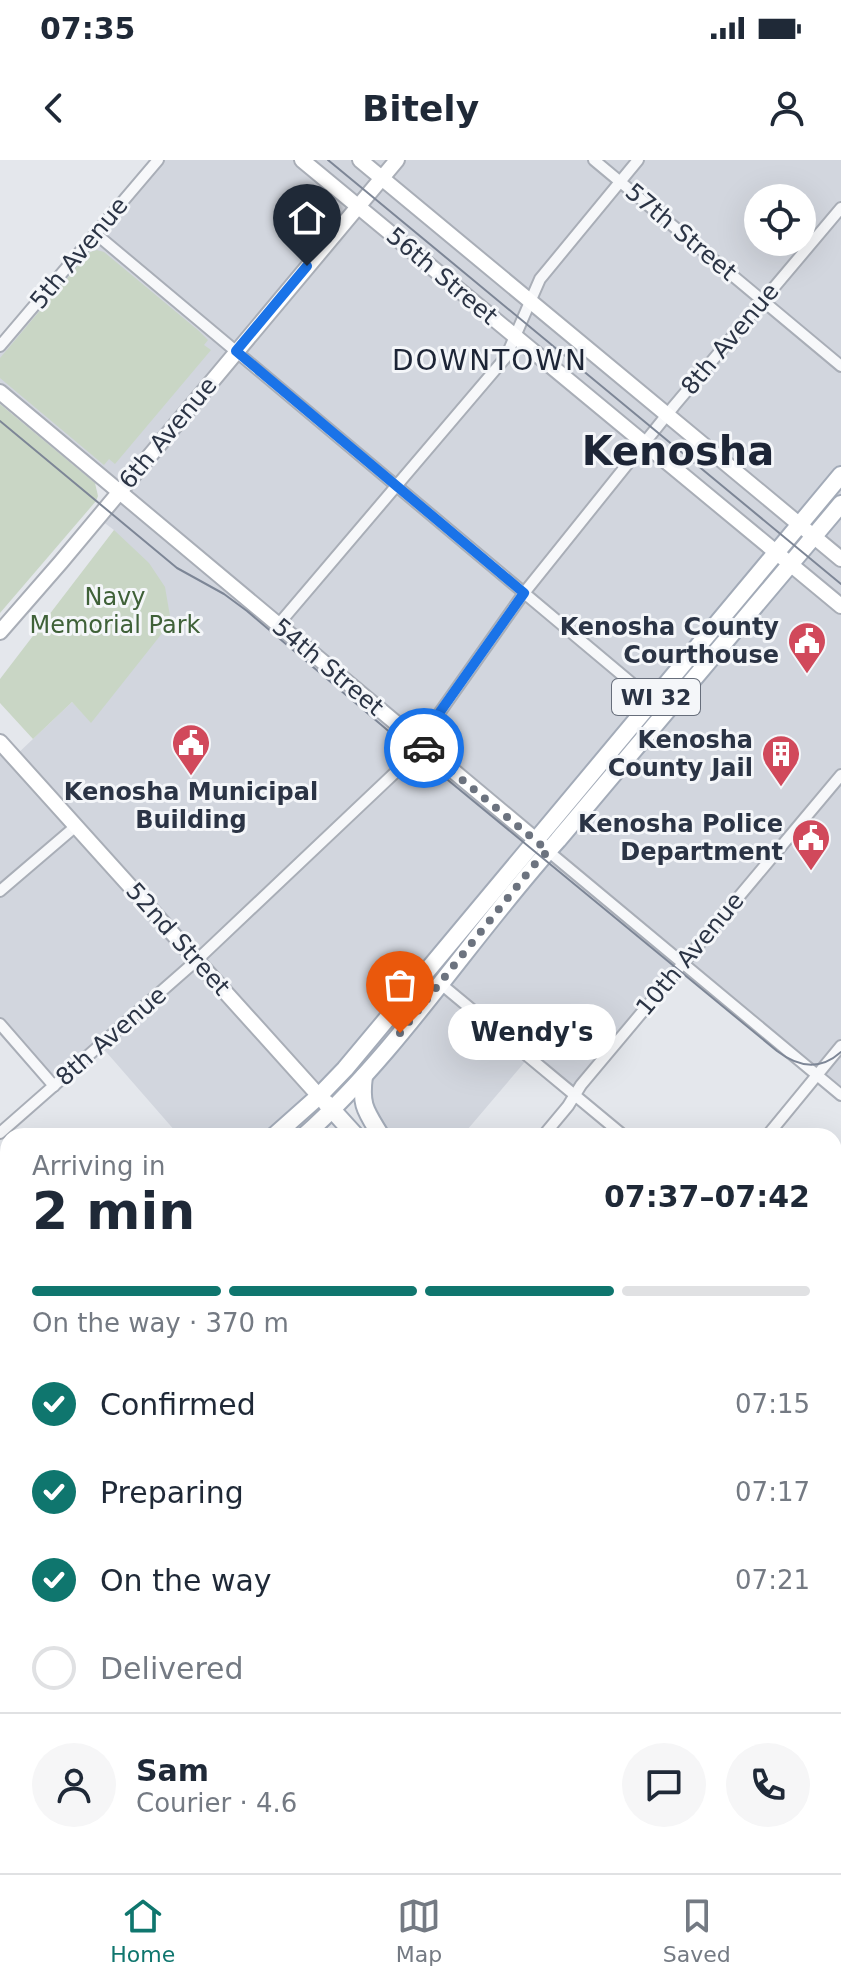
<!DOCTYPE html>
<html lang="en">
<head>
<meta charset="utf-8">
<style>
	body { margin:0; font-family:"DejaVu Sans",sans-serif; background:#f6f6f7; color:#1f2937; height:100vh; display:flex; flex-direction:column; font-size:30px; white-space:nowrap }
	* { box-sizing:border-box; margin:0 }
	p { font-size:26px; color:#747a83 }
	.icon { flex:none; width:44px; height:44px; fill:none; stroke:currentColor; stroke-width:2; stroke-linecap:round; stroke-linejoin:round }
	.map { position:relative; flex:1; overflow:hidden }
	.sheet { position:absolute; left:0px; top:968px; width:842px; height:746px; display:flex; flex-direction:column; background:#fff; border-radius:24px 24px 0 0; box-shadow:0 8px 32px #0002 }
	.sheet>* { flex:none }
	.controls { position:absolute; left:744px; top:24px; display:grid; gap:16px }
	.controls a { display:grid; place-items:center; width:72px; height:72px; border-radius:50%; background:#fff; box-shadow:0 8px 32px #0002; font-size:40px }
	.pin { position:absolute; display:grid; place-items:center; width:68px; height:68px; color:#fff; margin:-82px -34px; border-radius:50% 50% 50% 0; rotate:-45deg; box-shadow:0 0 8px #0007 }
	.pin .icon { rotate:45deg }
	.courier { position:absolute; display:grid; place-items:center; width:80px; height:80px; margin:-40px; border:6px solid #1a73e8; border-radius:50%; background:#fff; color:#222; box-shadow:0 2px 10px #0007 }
	.bubble { position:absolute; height:56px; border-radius:28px; background:#fff; box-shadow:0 8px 32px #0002; font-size:26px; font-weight:800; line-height:56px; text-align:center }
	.head em { font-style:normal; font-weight:800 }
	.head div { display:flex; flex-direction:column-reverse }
	.head { display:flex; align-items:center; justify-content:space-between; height:136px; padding:0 32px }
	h1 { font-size:52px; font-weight:800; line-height:60px }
	.bar { display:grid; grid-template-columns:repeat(4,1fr); gap:12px 8px; align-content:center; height:96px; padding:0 32px }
	.bar i { height:10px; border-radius:6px; background:#e0e1e3 }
	.bar .selected { background:#0f766e }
	.bar p { grid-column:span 4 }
	.line { display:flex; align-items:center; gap:20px; padding:0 32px; border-top:2px solid #e0e1e3 }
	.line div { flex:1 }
	.round { display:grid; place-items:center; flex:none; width:84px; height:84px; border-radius:42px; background:#f6f6f7 }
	ol { padding:0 32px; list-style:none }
	li { display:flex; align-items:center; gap:24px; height:88px }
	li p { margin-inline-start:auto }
	li .icon { padding:8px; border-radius:50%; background:#0f766e; color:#fff; stroke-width:4 }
	li:last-child { color:#747a83 }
	li i { width:44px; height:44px; border:4px solid #e0e1e3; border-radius:50% }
	.status { display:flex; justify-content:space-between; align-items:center; height:56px; padding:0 40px; background:#fff; direction:ltr }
	.status svg { height:22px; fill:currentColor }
	header { display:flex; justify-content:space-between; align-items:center; height:104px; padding:0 32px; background:#fff; font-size:36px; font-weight:800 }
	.tabs { display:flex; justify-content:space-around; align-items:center; height:112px; border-top:2px solid #e0e1e3; background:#fff; font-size:22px; color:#747a83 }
	.tabs a { display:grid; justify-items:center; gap:4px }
	.tabs .selected { color:#0f766e }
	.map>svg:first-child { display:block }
	.built { fill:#d2d6de; fill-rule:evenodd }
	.green { fill:#c9d6c5 }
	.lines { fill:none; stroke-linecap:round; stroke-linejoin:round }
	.street-casing { stroke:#a9aeb7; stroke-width:14 }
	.secondary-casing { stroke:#a9aeb7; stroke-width:18 }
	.primary-casing { stroke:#a3abb8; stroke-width:20 }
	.street { stroke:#f7f8fa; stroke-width:10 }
	.secondary { stroke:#fff; stroke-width:14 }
	.primary { stroke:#fff; stroke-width:16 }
	.tram { stroke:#7d8696; stroke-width:2 }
	.rail-casing { stroke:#7d8696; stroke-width:7 }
	.rail { stroke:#f4f6f9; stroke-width:4; stroke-dasharray:12; stroke-linecap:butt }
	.done { stroke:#6c737f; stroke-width:8; stroke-dasharray:0 14.4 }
	.route { stroke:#1a73e8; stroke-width:10 }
	.labels { text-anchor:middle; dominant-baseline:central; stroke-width:6; stroke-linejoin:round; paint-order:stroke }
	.shield { fill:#f4f6f9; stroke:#676e7b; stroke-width:2 }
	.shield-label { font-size:22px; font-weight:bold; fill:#2b3445 }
	.street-label { font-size:24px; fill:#2b3445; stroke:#f4f6f9 }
	.park-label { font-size:24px; fill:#3f6138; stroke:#f4f6f9 }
	.poi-label { font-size:24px; font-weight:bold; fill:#2b3445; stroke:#f4f6f9; text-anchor:end }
	.quarter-label { font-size:28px; letter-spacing:2px; fill:#1d2536; stroke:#f4f6f9 }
	.town-label { font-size:40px; font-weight:bold; fill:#1d2536; stroke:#f4f6f9 }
</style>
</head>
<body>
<div class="status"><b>07:35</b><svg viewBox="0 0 49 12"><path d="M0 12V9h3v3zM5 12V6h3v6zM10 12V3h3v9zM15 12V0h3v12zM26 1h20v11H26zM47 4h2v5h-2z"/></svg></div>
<header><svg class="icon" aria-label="back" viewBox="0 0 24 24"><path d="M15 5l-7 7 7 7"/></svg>Bitely<svg class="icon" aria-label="person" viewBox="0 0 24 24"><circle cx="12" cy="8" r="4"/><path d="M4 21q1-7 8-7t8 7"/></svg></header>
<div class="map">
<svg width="841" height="1713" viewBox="0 0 841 1713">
	<rect width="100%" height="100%" fill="#e4e7ec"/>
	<g class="built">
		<path d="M158,0h683v935l-158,-131 -108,130 -46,-37 -67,79h-81l-20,-61 -42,21 -47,40h-98l2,-4 -75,-86 -47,40 -54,-62v-282l14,15 58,-55 19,20 23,-192 -16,-12 22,-27 -120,-99v-46zM758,38h44v44h-44z"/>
		<polygon points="841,1030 841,1086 834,1093 834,1036"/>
	</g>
	<g class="green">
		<polygon points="97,90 104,92 199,171 208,180 204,185 211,190 115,304 109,299 104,305 0,218 0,198 85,97 90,92"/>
		<polygon points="0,244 95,323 98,336 96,341 0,453"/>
		<polygon points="114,370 149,403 165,427 171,462 91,563 72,542 33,579 0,543 0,519"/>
		<polygon points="188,1706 224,1706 230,1713 180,1713"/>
		<polygon points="438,1706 480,1706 486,1713 441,1713 436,1708"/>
	</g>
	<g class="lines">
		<defs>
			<g id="street">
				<polyline points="594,0 841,206"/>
				<polyline points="96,74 653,541"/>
				<polyline points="0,186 158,0"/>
				<polyline points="278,465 506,197 540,119 638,0"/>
				<polyline points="548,691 841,935"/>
				<polyline points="0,731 76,666"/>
				<polyline points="441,824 624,976"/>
				<polyline points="0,864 54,926"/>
				<polyline points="0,973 197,800 402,606 524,433 674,246 841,48"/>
				<polyline points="543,976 568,946 581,925 841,615"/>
				<polyline points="767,976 841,886"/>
				<polyline points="834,1036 841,1030"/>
				<polyline points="834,1311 841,1305"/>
				<polyline points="599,1713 607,1706"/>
			</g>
			<g id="secondary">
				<polyline points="302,0 841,446"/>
				<polyline points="360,0 841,399"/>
				<polyline points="0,232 543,686"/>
				<polyline points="0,472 61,402 397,0"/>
				<polyline points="0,582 319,936"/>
				<polyline points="0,1428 8,1438"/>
				<polyline points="239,1706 245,1713"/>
			</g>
			<g id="primary">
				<path d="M364,916c-4,30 2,35 17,60"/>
				<polyline points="326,943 356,976"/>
				<polyline points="274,976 319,936 345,909 841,315"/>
				<path d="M304,976c97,-87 167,-200 254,-296l283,-336"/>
				<polyline points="0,1203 8,1196"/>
				<polyline points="0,1229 8,1222"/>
				<polyline points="834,1509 841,1516"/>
			</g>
		</defs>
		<use href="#street" class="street-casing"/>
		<use href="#secondary" class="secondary-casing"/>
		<use href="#primary" class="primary-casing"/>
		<use href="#street" class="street"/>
		<use href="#secondary" class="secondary"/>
		<use href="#primary" class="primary"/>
		<g class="tram">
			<polyline points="328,0 841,424"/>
			<path d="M0,261l177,147 47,26 23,17 145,123 385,317c21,16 43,20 64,1"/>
		</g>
		<defs>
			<g id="rail">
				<polyline points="834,1103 841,1097"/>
				<polyline points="834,1135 841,1129"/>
				<polyline points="834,1219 841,1213"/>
				<polyline points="834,1239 841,1233"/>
				<polyline points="132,1713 141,1706"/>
			</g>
		</defs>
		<use href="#rail" class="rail-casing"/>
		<use href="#rail" class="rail"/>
	</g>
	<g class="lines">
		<polyline class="done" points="400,873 534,705 548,691 424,588"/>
		<polyline class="route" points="307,106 236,191 524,433 418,583 424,588"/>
	</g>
	<defs>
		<symbol id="civic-pin" viewBox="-11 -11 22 30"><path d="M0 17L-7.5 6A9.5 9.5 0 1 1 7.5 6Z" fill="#d1495b" stroke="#f4f6f9"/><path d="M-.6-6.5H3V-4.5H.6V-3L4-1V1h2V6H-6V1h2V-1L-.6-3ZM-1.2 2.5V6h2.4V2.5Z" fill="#fff"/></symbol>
		<symbol id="building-pin" viewBox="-11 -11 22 30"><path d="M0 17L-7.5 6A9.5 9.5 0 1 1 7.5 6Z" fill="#d1495b" stroke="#f4f6f9"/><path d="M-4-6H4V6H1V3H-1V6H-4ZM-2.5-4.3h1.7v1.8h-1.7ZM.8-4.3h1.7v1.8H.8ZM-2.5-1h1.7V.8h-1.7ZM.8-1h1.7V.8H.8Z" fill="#fff"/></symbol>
	</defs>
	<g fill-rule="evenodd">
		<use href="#civic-pin" x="785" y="459" width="44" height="60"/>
		<use href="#civic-pin" x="169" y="561" width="44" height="60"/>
		<use href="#building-pin" x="759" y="572" width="44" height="60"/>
		<use href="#civic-pin" x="789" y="656" width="44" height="60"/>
	</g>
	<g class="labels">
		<rect class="shield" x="612" y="519" width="88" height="36" rx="6"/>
		<g class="shield-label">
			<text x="656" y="537">WI 32</text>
		</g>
		<g class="street-label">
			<text transform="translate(681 72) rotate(40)">57th Street</text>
			<text transform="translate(79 93) rotate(-50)">5th Avenue</text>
			<text transform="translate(442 116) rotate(40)">56th Street</text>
			<text transform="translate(730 179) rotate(-50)">8th Avenue</text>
			<text transform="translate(168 273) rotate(-50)">6th Avenue</text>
			<text transform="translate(328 507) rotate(40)">54th Street</text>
			<text transform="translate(178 779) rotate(48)">52nd Street</text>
			<text transform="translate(690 794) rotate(-50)">10th Avenue</text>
			<text transform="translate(111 876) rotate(-41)">8th Avenue</text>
		</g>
		<g class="park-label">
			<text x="115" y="437">Navy<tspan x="115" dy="28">Memorial Park</tspan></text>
		</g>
		<g class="poi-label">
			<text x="779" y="467">Kenosha County<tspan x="779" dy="28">Courthouse</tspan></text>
			<text x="753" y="580">Kenosha<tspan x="753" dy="28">County Jail</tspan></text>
			<text x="191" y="632" text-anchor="middle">Kenosha Municipal<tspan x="191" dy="28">Building</tspan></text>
			<text x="783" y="664">Kenosha Police<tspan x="783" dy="28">Department</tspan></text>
		</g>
		<g class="quarter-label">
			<text x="490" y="200">DOWNTOWN</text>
		</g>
		<g class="town-label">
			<text x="678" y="291">Kenosha</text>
		</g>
	</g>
</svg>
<div class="controls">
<a><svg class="icon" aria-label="locate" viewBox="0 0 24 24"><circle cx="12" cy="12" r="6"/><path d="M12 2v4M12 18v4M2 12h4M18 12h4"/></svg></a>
</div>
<div class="pin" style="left:400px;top:873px;background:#ea580c"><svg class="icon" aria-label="bag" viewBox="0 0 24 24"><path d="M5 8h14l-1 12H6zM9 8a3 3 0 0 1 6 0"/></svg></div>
<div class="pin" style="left:307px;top:106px;background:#1f2937"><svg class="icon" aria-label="home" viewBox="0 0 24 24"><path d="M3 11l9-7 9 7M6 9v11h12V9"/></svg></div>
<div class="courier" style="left:424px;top:588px"><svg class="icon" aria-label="car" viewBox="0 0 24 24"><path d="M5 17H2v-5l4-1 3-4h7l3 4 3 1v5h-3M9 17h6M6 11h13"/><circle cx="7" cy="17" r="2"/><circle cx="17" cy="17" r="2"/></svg></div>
<div class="bubble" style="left:448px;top:844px;width:168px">Wendy's</div>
<section class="sheet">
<div class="head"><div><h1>2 min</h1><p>Arriving in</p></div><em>07:37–07:42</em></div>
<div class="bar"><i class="selected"></i><i class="selected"></i><i class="selected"></i><i></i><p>On the way · 370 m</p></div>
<ol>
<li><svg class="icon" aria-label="check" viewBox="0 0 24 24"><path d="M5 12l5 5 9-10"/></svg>Confirmed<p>07:15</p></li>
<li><svg class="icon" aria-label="check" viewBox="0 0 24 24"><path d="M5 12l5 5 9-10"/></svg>Preparing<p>07:17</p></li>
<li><svg class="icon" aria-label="check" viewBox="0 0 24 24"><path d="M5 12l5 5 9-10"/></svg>On the way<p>07:21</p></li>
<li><i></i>Delivered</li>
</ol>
<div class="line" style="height:144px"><a class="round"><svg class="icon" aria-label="person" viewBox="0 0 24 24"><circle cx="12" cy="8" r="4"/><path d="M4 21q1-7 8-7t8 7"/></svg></a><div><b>Sam</b><p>Courier · 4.6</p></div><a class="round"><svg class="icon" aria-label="chat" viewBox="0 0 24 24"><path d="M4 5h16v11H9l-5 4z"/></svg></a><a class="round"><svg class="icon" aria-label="phone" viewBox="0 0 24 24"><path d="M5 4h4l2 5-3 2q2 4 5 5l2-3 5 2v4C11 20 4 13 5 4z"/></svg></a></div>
</section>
</div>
<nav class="tabs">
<a class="selected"><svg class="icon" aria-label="home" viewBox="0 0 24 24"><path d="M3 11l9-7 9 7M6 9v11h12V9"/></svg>Home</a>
<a><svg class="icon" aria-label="map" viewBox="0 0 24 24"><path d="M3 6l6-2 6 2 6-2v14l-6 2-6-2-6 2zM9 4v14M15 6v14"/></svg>Map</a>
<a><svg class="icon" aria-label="saved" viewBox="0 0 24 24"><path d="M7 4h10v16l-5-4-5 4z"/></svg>Saved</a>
</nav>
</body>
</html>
